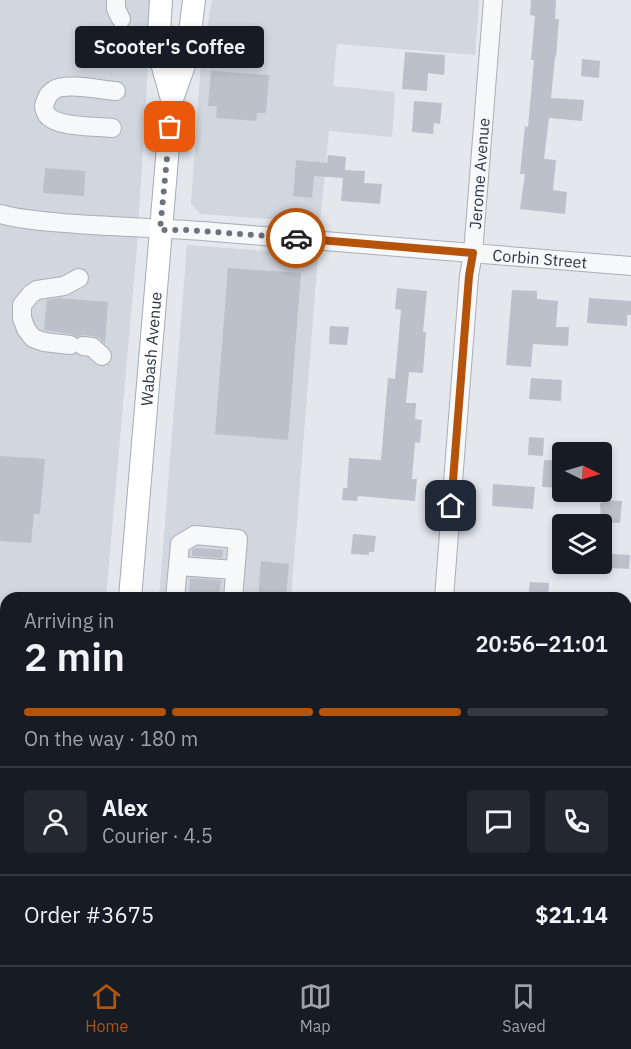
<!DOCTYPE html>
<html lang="en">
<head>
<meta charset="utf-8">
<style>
	body { margin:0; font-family:"IBM Plex Sans",sans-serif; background:#242831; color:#f1f3f6; height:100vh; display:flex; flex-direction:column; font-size:22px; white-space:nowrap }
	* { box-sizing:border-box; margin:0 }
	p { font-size:20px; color:#9ea1a6 }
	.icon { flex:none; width:33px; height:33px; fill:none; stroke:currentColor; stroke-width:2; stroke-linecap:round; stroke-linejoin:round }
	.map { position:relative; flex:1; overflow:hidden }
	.side { position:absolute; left:0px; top:592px; width:632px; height:374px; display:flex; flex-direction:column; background:#171b24; border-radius:18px 18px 0 0; box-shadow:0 3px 9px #0003 }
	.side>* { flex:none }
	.needle { width:39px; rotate:95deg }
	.buttons { position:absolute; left:552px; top:442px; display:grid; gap:12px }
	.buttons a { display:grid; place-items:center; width:60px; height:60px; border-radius:6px; background:#171b24; box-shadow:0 3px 9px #0003; font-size:30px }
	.pin { position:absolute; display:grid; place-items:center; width:51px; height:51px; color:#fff; margin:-26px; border-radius:12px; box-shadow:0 3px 9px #0006 }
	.courier { position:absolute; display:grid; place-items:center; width:60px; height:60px; margin:-30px; border:4px solid #b45309; border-radius:50%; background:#fff; color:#222; box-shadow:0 2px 8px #0007 }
	.bubble { position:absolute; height:42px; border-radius:6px; background:#171b24; box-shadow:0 3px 9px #0003; font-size:20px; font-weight:600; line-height:42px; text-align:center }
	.summary em { font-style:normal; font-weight:600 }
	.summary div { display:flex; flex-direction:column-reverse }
	.summary { display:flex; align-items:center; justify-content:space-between; height:102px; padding:0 24px }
	h1 { font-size:39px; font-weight:600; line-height:45px }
	.bar { display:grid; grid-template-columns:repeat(4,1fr); gap:9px 6px; align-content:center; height:72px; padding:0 24px }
	.bar i { height:8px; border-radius:4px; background:#363941 }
	.bar .active { background:#b45309 }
	.bar p { grid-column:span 4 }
	.line { display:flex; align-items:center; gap:15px; padding:0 24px; border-top:2px solid #363941 }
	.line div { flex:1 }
	.round { display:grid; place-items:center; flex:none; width:63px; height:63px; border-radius:6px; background:#242831 }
	.tabs { display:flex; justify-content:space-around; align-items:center; height:84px; border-top:2px solid #363941; background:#171b24; font-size:16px; color:#9ea1a6 }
	.tabs a { display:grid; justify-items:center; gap:3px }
	.tabs .active { color:#b45309 }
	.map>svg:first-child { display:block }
	.built { fill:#d2d6de }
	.building { fill:#bbc0ca }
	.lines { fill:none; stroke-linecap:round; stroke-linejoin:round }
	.minor-casing { stroke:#a9aeb7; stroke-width:20 }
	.major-casing { stroke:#a3abb8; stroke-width:24 }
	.minor { stroke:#f7f8fa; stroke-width:18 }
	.major { stroke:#fff; stroke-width:22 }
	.done { stroke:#6c737f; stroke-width:6; stroke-dasharray:0 10.8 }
	.route { stroke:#b45309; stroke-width:8 }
	.labels { text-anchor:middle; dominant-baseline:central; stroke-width:5; stroke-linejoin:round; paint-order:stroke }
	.street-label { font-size:16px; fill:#2b3445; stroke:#f4f6f9 }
</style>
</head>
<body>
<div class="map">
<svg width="631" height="965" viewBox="0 0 631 965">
	<rect width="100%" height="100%" fill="#e4e7ec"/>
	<g class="built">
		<polygon points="0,0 152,0 137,246 106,598 6,598 6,960 75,960 75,965 0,965"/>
		<polygon points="212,0 479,0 475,55 337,44 333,86 395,92 392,137 329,131 320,223 201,214 191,204 201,62"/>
		<polygon points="187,245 318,255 291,598 159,598"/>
		<polygon points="129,960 264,960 263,965 129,965"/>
	</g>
	<g class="building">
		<polygon points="531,0 556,0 555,19 559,19 556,57 555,57 551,98 584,100 582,121 549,118 544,159 556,160 553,190 567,192 565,214 520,209 525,174 520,174 525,126 528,127 534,60 531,60 535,16 530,15"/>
		<polygon points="405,52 445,55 444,75 428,73 427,91 402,89"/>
		<polygon points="582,59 600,61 599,78 581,76"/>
		<polygon points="211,71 269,75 266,113 257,113 256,121 216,118 217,106 208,106"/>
		<polygon points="414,101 442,103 440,124 434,123 433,134 412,132"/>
		<polygon points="328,155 346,157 345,170 365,171 364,183 382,184 380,204 341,201 343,178 314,176 312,198 293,196 296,160 327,163"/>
		<polygon points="45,168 85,171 84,196 43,193"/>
		<polygon points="228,268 301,273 288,440 215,434"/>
		<polygon points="397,288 427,291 423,332 426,332 423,373 409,372 406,403 416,403 415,419 422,420 420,443 415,442 412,479 417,479 415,501 358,496 357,501 342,500 343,488 347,488 349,458 381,460 388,378 395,379 401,310 395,309"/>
		<polygon points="512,290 537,291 537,299 558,301 556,327 569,327 568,346 533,344 531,367 506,365"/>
		<polygon points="58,298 108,302 105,344 99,338 93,336 84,335 77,337 71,334 44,330 47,300"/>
		<polygon points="589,298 631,301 631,315 627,315 627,326 587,323"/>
		<polygon points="330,326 349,327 347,345 329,344"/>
		<polygon points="531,378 562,380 561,401 529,399"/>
		<polygon points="529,437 544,438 543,456 528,455"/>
		<polygon points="0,456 45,459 40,514 34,514 31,543 0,541"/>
		<polygon points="544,460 562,461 562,488 542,487"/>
		<polygon points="493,484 535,487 533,509 492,506"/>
		<polygon points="602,500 622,501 620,523 601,522 600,503 602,503"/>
		<polygon points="353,534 376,536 374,552 369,552 369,555 351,554"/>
		<polygon points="195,548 223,550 222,558 192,556 192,550"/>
		<polygon points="611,554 630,555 629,569 610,568"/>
		<polygon points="261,561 289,564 286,598 258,598"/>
		<polygon points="190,578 221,580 219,598 189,598"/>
		<polygon points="530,582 549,583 548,598 528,598"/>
	</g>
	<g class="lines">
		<defs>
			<g id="minor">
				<polyline points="116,0 116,9 121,19"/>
				<path d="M112,128c-15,-2 -55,0 -65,-13 -1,-2 -3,-7 -3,-9 2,-6 3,-12 10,-16 12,-8 47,0 62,1"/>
				<path id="s1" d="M0,214c25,7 52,8 77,10 42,3 83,4 125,7l429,35"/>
				<polyline points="70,345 44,342 33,338 26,329 22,318 22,305 31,294 37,290 64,286 79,278"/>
				<polyline points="83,346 92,347 102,356"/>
				<polyline points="178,566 235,570"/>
				<polyline points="175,598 180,544 195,535 238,539 233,598"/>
				<path id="s2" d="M444,598l25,-322 4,-23 20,-253"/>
				<polyline points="626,899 631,900"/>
				<polyline points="0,909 6,906"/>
				<polyline points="415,965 415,960"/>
			</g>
			<g id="major">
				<polyline points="161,0 158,49 172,99"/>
				<path id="s3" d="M130,598l42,-499 15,-42 7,-57"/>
				<polyline points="100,965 101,960"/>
			</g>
		</defs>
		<use href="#minor" class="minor-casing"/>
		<use href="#major" class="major-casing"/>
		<use href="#minor" class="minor"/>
		<use href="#major" class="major"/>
	</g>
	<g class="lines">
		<polyline class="done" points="170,127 160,230 186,230 296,238"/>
		<polyline class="route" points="296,238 473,253 469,276 451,506"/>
	</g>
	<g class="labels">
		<g class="street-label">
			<text stroke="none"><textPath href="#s2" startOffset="426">Jerome Avenue</textPath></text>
			<text stroke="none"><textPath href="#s1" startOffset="542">Corbin Street</textPath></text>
			<text stroke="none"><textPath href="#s3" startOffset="250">Wabash Avenue</textPath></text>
		</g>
	</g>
</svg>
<div class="buttons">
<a><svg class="needle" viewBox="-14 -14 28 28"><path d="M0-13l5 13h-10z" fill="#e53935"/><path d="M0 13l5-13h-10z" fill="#9ea1a6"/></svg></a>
<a><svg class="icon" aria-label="layers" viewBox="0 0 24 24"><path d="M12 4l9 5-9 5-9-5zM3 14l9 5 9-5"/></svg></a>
</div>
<div class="pin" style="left:170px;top:127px;background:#ea580c"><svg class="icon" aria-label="bag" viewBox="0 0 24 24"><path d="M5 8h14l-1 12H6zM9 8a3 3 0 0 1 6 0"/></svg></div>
<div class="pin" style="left:451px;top:506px;background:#1f2937"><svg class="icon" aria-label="home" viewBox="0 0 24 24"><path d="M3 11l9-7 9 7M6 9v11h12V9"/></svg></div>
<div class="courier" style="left:296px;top:238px"><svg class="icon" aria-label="car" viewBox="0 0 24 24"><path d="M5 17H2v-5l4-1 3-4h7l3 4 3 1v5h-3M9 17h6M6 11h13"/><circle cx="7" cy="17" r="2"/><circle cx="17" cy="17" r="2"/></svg></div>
<div class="bubble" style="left:75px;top:26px;width:189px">Scooter's Coffee</div>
<section class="side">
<div class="summary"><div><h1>2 min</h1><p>Arriving in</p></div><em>20:56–21:01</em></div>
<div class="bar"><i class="active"></i><i class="active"></i><i class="active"></i><i></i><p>On the way · 180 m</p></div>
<div class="line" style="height:108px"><a class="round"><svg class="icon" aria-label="person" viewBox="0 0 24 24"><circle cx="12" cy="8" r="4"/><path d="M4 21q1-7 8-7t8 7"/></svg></a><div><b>Alex</b><p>Courier · 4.5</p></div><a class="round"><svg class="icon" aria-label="chat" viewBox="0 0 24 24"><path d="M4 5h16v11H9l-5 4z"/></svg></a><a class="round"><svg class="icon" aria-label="phone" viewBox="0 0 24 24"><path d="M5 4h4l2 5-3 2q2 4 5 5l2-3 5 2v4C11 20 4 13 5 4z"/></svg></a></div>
<div class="line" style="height:78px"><div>Order #3675</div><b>$21.14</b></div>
</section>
</div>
<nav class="tabs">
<a class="active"><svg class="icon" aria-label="home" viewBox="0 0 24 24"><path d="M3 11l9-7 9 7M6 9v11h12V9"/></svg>Home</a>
<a><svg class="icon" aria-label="map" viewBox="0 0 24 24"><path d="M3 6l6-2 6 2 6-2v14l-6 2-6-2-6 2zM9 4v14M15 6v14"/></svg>Map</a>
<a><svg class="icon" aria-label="saved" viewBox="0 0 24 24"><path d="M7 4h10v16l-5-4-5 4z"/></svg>Saved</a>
</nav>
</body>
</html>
